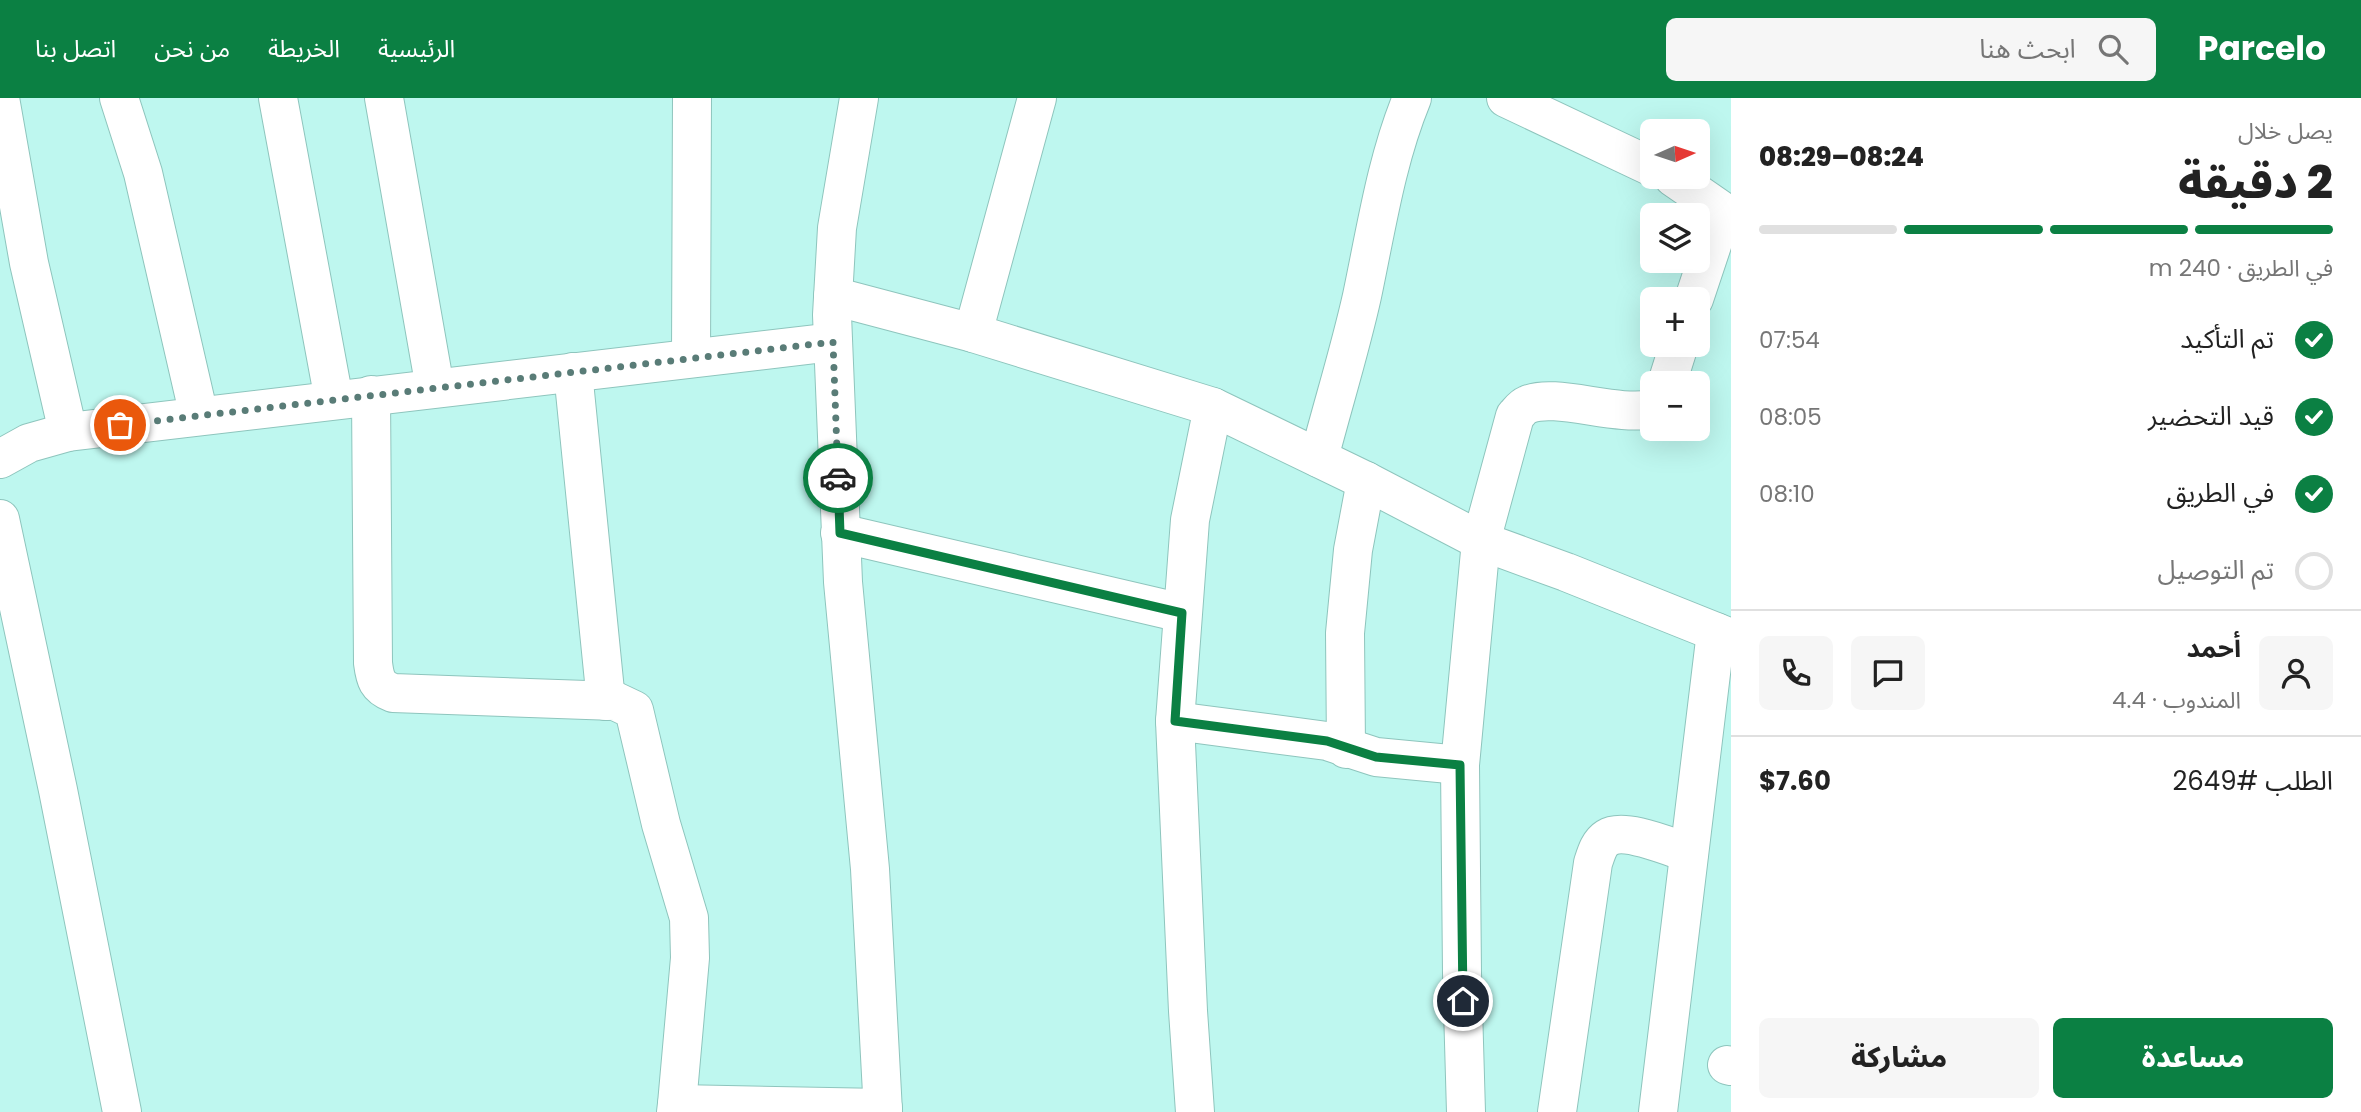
<!DOCTYPE html>
<html lang="ar">
<head>
<meta charset="utf-8">
<style>
	body { margin:0; font-family:Poppins,"Noto Sans Arabic",sans-serif; background:#f6f6f6; color:#222; direction:rtl; height:100vh; display:flex; flex-direction:column; font-size:26px; white-space:nowrap }
	* { box-sizing:border-box; margin:0 }
	p { font-size:23px; color:#767676 }
	.icon { flex:none; width:38px; height:38px; fill:none; stroke:currentColor; stroke-width:2; stroke-linecap:round; stroke-linejoin:round }
	.map { position:relative; flex:1; overflow:hidden; direction:ltr }
	.side { display:flex; flex-direction:column; background:#fff; width:630px }
	.side>* { flex:none }
	.needle { width:46px; rotate:87deg }
	.controls { position:absolute; left:1640px; top:21px; display:grid; gap:14px }
	.controls a { display:grid; place-items:center; width:70px; height:70px; border-radius:10px; background:#fff; box-shadow:0 7px 28px #0002; font-size:35px }
	.pin { position:absolute; display:grid; place-items:center; width:60px; height:60px; color:#fff; margin:-30px; border:4px solid #fff; border-radius:50%; box-shadow:0 2px 7px #0007 }
	.courier { position:absolute; display:grid; place-items:center; width:70px; height:70px; margin:-35px; border:5px solid #0b8043; border-radius:50%; background:#fff; color:#222; box-shadow:0 2px 9px #0007 }
	.head em { font-style:normal; font-weight:800 }
	.head div { display:flex; flex-direction:column-reverse }
	.head { display:flex; align-items:center; justify-content:space-between; height:119px; padding:0 28px }
	h1 { font-size:46px; font-weight:800; line-height:52px }
	.bar { display:grid; grid-template-columns:repeat(4,1fr); gap:10px 7px; align-content:center; height:84px; padding:0 28px }
	.bar i { height:9px; border-radius:5px; background:#e0e0e0 }
	.bar .selected { background:#0b8043 }
	.bar p { grid-column:span 4 }
	.line { display:flex; align-items:center; gap:18px; padding:0 28px; border-top:2px solid #e0e0e0 }
	.line div { flex:1 }
	.round { display:grid; place-items:center; flex:none; width:74px; height:74px; border-radius:10px; background:#f6f6f6 }
	ol { padding:0 28px; list-style:none }
	li { display:flex; align-items:center; gap:21px; height:77px }
	li p { margin-inline-start:auto }
	li .icon { padding:7px; border-radius:50%; background:#0b8043; color:#fff; stroke-width:4 }
	li:last-child { color:#767676 }
	li i { width:38px; height:38px; border:4px solid #e0e0e0; border-radius:50% }
	.button { display:flex; gap:14px; margin-top:auto; padding:14px 28px }
	.button a { flex:1; height:80px; border-radius:10px; background:#0b8043; color:#fff; font-size:28px; font-weight:800; line-height:80px; text-align:center }
	.button a+a { background:#f6f6f6; color:#222 }
	header { display:flex; align-items:center; gap:42px; box-sizing:border-box; height:98px; padding:0 35px; background:#0b8043; color:#fff }
	header strong { font-size:33px }
	nav { display:flex; gap:38px; margin-inline-start:auto; font-size:24px }
	.search { width:490px; height:63px; background:#f6f6f6; display:flex; align-items:center; gap:18px; box-sizing:border-box; padding:0 24px; border-radius:10px; color:#767676; font-size:26px }
	main { display:flex; flex:1; min-height:0 }
	.map>svg:first-child { display:block }
	.lines { fill:none; stroke-linecap:round; stroke-linejoin:round }
	.minor-casing { stroke:#8ec5bd; stroke-width:40 }
	.minor { stroke:#fff; stroke-width:38 }
	.done { stroke:#597c77; stroke-width:7; stroke-dasharray:0 12.6 }
	.route { stroke:#0b8043; stroke-width:9 }
</style>
</head>
<body>
<header>
<strong>Parcelo</strong>
<div class="search"><svg class="icon" aria-label="search" viewBox="0 0 24 24"><circle cx="10" cy="10" r="6"/><path d="M15 15l6 6"/></svg>ابحث هنا</div>
<nav><a>الرئيسية</a><a>الخريطة</a><a>من نحن</a><a>اتصل بنا</a></nav>
</header>
<main>
<section class="side">
<div class="head"><div><h1>2 دقيقة</h1><p>يصل خلال</p></div><em>08:24–08:29</em></div>
<div class="bar"><i class="selected"></i><i class="selected"></i><i class="selected"></i><i></i><p>في الطريق · 240 m</p></div>
<ol>
<li><svg class="icon" aria-label="check" viewBox="0 0 24 24"><path d="M5 12l5 5 9-10"/></svg>تم التأكيد<p>07:54</p></li>
<li><svg class="icon" aria-label="check" viewBox="0 0 24 24"><path d="M5 12l5 5 9-10"/></svg>قيد التحضير<p>08:05</p></li>
<li><svg class="icon" aria-label="check" viewBox="0 0 24 24"><path d="M5 12l5 5 9-10"/></svg>في الطريق<p>08:10</p></li>
<li><i></i>تم التوصيل</li>
</ol>
<div class="line" style="height:126px"><a class="round"><svg class="icon" aria-label="person" viewBox="0 0 24 24"><circle cx="12" cy="8" r="4"/><path d="M4 21q1-7 8-7t8 7"/></svg></a><div><b>أحمد</b><p>المندوب · 4.4</p></div><a class="round"><svg class="icon" aria-label="chat" viewBox="0 0 24 24"><path d="M4 5h16v11H9l-5 4z"/></svg></a><a class="round"><svg class="icon" aria-label="phone" viewBox="0 0 24 24"><path d="M5 4h4l2 5-3 2q2 4 5 5l2-3 5 2v4C11 20 4 13 5 4z"/></svg></a></div>
<div class="line" style="height:91px"><div>الطلب #2649</div><b>$7.60</b></div>
<div class="button"><a>مساعدة</a><a>مشاركة</a></div>
</section>
<div class="map">
<svg width="1731" height="1014" viewBox="0 0 1731 1014">
	<rect width="100%" height="100%" fill="#bef7ef"/>
	<g class="lines">
		<defs>
			<g id="minor">
				<polyline points="0,0 29,165 68,334"/>
				<polyline points="119,0 143,75 199,318"/>
				<polyline points="278,0 334,302"/>
				<polyline points="384,0 435,290"/>
				<polyline points="859,0 837,130 832,217 843,484 870,771 883,1014"/>
				<polyline points="1506,0 1652,69"/>
				<polyline points="1673,79 1731,119"/>
				<polyline points="833,198 973,235 1213,309 1366,383 1481,443 1566,474 1731,540"/>
				<polyline points="1694,201 1723,114"/>
				<polyline points="973,235 1037,0"/>
				<polyline points="691,260 692,0"/>
				<polyline points="573,274 606,603"/>
				<polyline points="1667,285 1679,247"/>
				<path d="M371,297l2,268c2,16 4,24 20,30l222,8 19,9 27,114 28,94 1,40 -13,146"/>
				<path d="M1319,360c14,-54 31,-108 43,-162 14,-66 24,-135 50,-198"/>
				<polyline points="0,361 29,345 68,334 833,244"/>
				<polyline points="0,421 58,692 122,1014"/>
				<polyline points="840,435 1182,515"/>
				<polyline points="1175,623 1327,643 1376,659 1460,667"/>
				<polyline points="1346,651 1345,535 1353,452 1366,383"/>
				<polyline points="1727,967 1731,968"/>
				<polyline points="676,1014 677,1006 883,1010"/>
				<polyline points="1195,1014 1188,913 1175,623 1190,422 1213,309"/>
				<path d="M1466,1014l-4,-139 -2,-208 21,-224 34,-125c4,-4 7,-9 12,-11 27,-13 89,12 125,4"/>
				<path d="M1557,1014l36,-249c3,-9 6,-20 14,-25 17,-11 63,9 82,15"/>
				<polyline points="1658,1014 1716,534"/>
			</g>
		</defs>
		<use href="#minor" class="minor-casing"/>
		<use href="#minor" class="minor"/>
	</g>
	<g class="lines">
		<polyline class="done" points="120,327 833,244 838,380"/>
		<polyline class="route" points="838,380 840,435 1182,515 1175,623 1327,643 1376,659 1460,667 1463,903"/>
	</g>
</svg>
<div class="controls">
<a><svg class="needle" viewBox="-14 -14 28 28"><path d="M0-13l5 13h-10z" fill="#e53935"/><path d="M0 13l5-13h-10z" fill="#767676"/></svg></a>
<a><svg class="icon" aria-label="layers" viewBox="0 0 24 24"><path d="M12 4l9 5-9 5-9-5zM3 14l9 5 9-5"/></svg></a>
<a>+</a>
<a>−</a>
</div>
<div class="pin" style="left:120px;top:327px;background:#ea580c"><svg class="icon" aria-label="bag" viewBox="0 0 24 24"><path d="M5 8h14l-1 12H6zM9 8a3 3 0 0 1 6 0"/></svg></div>
<div class="pin" style="left:1463px;top:903px;background:#1f2937"><svg class="icon" aria-label="home" viewBox="0 0 24 24"><path d="M3 11l9-7 9 7M6 9v11h12V9"/></svg></div>
<div class="courier" style="left:838px;top:380px"><svg class="icon" aria-label="car" viewBox="0 0 24 24"><path d="M5 17H2v-5l4-1 3-4h7l3 4 3 1v5h-3M9 17h6M6 11h13"/><circle cx="7" cy="17" r="2"/><circle cx="17" cy="17" r="2"/></svg></div>
</div>
</main>
</body>
</html>
